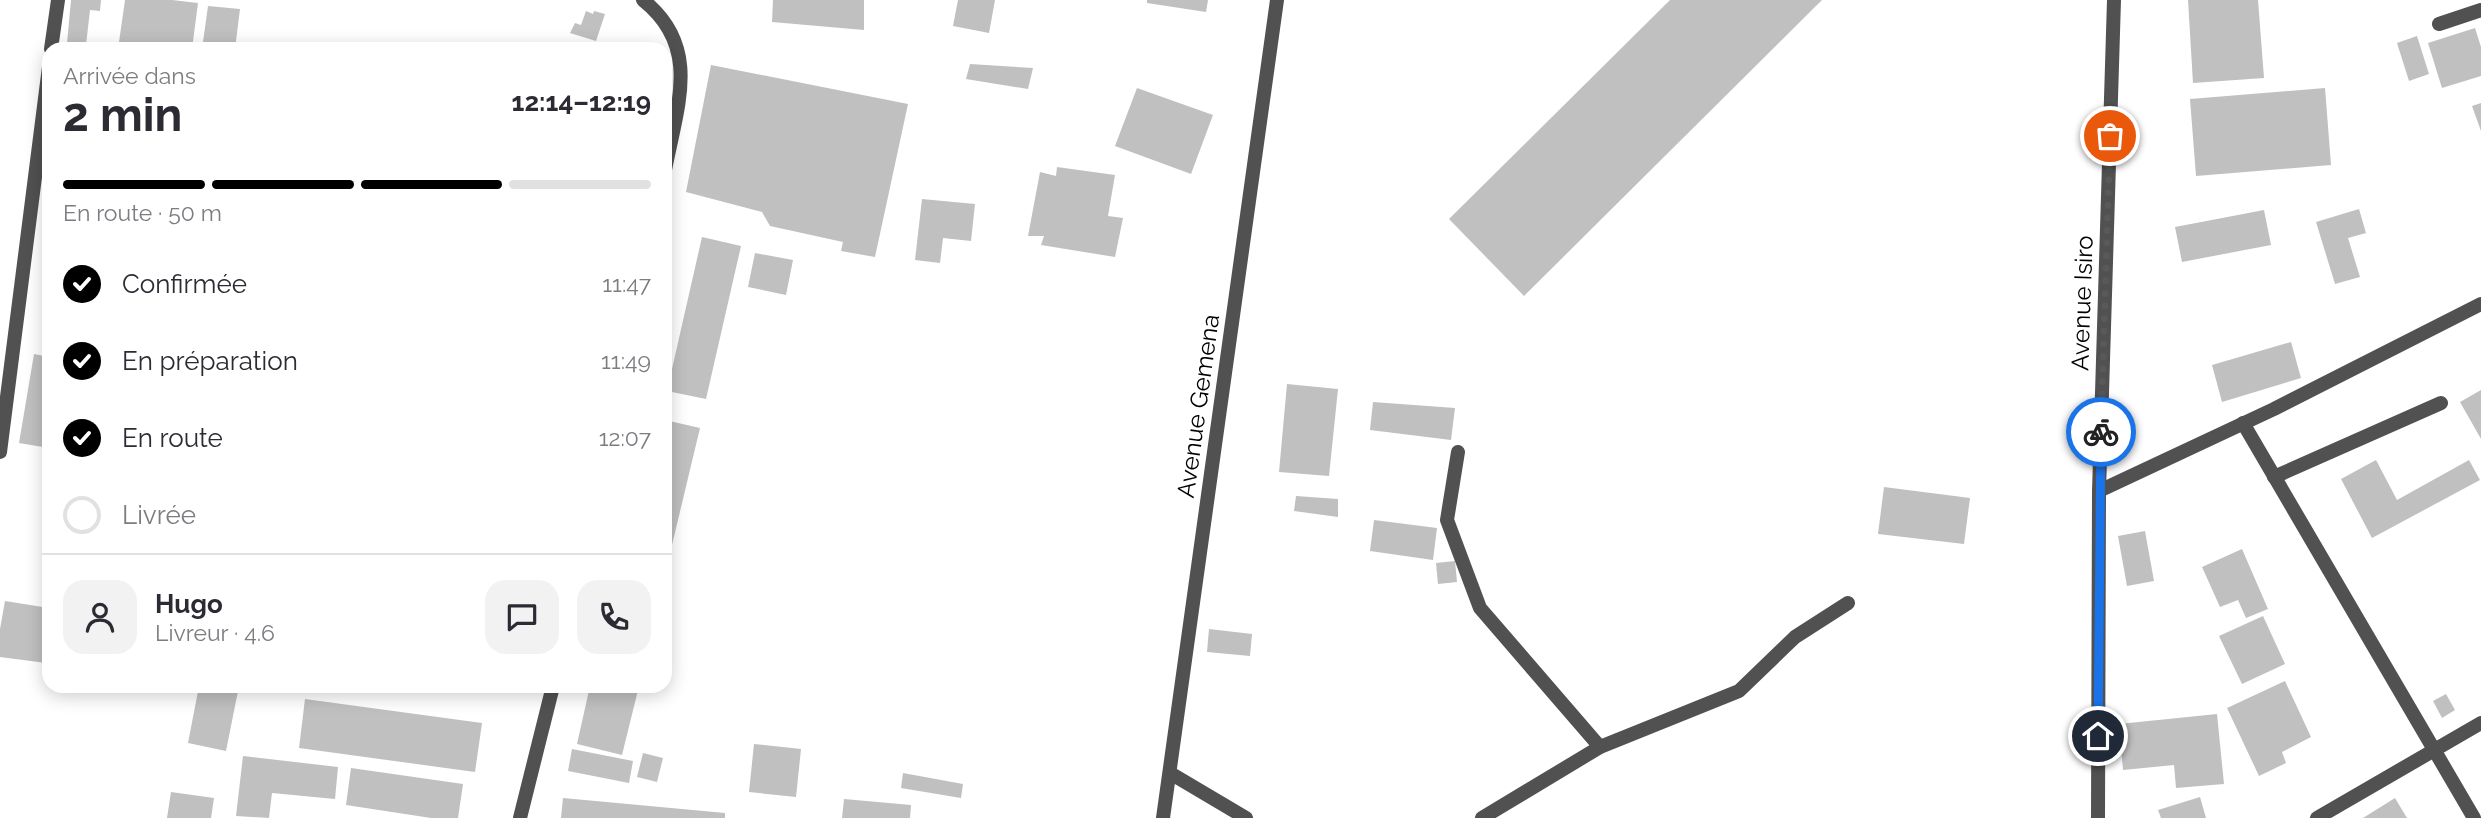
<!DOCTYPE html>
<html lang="fr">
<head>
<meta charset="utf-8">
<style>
	body { margin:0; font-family:Raleway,sans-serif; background:#f2f2f3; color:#2b2b33; height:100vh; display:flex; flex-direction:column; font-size:26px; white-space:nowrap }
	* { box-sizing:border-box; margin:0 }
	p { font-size:23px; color:#7c7c81 }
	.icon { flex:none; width:38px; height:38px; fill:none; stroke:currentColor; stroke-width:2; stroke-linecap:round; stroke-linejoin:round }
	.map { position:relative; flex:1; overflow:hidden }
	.side { position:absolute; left:42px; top:42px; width:630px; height:651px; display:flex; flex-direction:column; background:#fff; border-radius:21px; box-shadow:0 4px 18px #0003 }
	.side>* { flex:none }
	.pin { position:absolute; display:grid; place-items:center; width:60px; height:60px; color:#fff; margin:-30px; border:4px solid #fff; border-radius:50%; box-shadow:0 2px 7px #0007 }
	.courier { position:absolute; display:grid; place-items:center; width:70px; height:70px; margin:-35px; border:5px solid #1a73e8; border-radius:50%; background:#fff; color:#222; box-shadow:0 2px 9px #0007 }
	.headline em { font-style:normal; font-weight:700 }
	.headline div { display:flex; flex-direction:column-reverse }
	.headline { display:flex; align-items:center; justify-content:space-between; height:119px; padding:0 21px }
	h1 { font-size:46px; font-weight:700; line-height:52px }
	.bar { display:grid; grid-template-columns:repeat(4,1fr); gap:10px 7px; align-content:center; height:84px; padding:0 21px }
	.bar i { height:9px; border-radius:5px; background:#e1e1e2 }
	.bar .current { background:#000 }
	.bar p { grid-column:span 4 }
	.line { display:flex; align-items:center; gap:18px; padding:0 21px; border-top:2px solid #e1e1e2 }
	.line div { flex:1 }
	.round { display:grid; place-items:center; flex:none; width:74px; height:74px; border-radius:21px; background:#f2f2f3 }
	ol { padding:0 21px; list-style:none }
	li { display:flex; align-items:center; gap:21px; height:77px }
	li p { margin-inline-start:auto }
	li .icon { padding:7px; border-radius:50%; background:#000; color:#fff; stroke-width:4 }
	li:last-child { color:#7c7c81 }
	li i { width:38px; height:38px; border:4px solid #e1e1e2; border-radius:50% }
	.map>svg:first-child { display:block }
	.building { fill:#c0c0c0 }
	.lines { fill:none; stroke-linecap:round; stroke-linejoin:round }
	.service { stroke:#515151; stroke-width:14 }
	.minor { stroke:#515151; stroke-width:14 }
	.done { stroke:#595959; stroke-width:7; stroke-dasharray:0 12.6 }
	.route { stroke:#1a73e8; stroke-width:9 }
	.labels { text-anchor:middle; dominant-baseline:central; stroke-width:7; stroke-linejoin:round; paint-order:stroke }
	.street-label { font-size:24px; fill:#000; stroke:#fff }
</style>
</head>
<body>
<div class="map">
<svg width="2481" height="818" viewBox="0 0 2481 818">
	<rect width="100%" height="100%" fill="#fff"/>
	<g class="building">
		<polygon points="71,0 101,0 100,11 90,10 86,45 67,43"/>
		<polygon points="125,0 172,0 198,3 192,49 118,49"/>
		<polygon points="773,0 864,0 864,30 772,22"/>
		<polygon points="958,0 995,0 989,33 953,26"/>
		<polygon points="1147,0 1208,0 1206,12 1147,3"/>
		<polygon points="1670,0 1822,0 1524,296 1449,219"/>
		<polygon points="2188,0 2258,0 2264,78 2193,83"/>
		<polygon points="208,6 240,9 235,49 202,49"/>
		<polygon points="586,11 593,14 594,11 605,14 596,41 570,33 575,23 581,25"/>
		<polygon points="2475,28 2481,47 2481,76 2442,88 2428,43"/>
		<polygon points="2417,36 2429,74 2409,81 2397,43"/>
		<polygon points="970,64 1033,68 1028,89 966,79"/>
		<polygon points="711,65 908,104 875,257 841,251 843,242 770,226 762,212 686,192"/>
		<polygon points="1137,88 1213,115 1191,174 1115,146"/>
		<polygon points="2325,88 2331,165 2196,176 2190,99"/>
		<polygon points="2481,103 2481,131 2472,106"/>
		<polygon points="1057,167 1115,175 1108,216 1123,218 1115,257 1041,245 1044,236 1028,236 1040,172 1056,176"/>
		<polygon points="922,199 975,204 971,241 943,238 940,263 915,260"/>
		<polygon points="2359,209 2366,233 2348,238 2360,277 2335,284 2316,222"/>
		<polygon points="2264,210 2271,245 2182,262 2175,227"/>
		<polygon points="702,237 741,246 706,399 667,391"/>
		<polygon points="755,253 793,260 786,295 748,287"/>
		<polygon points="2291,342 2301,378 2222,402 2212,365"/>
		<polygon points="34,354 49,357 49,448 19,443"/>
		<polygon points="1287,384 1338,389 1329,476 1279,472"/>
		<polygon points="2481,390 2481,439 2460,402"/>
		<polygon points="1373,402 1455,408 1451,440 1370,430"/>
		<polygon points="665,420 700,428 666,570 665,570"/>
		<polygon points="2376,460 2397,500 2469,460 2480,480 2372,538 2341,479"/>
		<polygon points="1884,487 1970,498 1964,544 1878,534"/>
		<polygon points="1296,496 1338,499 1338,517 1294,511"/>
		<polygon points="1374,520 1437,528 1433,560 1370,551"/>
		<polygon points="2145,531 2154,581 2127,586 2118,536"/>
		<polygon points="2242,549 2268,609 2246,618 2238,600 2220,607 2202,567"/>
		<polygon points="1455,561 1457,582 1438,584 1436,563"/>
		<polygon points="5,601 49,608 49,640 46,663 0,657 0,629"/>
		<polygon points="2263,616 2285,664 2242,684 2219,636"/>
		<polygon points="1209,629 1252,634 1250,656 1207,652"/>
		<polygon points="2285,681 2311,737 2282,752 2286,763 2259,776 2227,708"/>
		<polygon points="199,686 239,686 226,751 188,743"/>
		<polygon points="590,686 639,686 622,755 577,744"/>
		<polygon points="2446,694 2455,710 2442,718 2433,701"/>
		<polygon points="305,699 482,723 475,772 299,748"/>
		<polygon points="2217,714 2224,784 2176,788 2174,765 2123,770 2119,724"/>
		<polygon points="754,744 801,749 796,797 749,792"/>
		<polygon points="572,749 633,761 629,783 568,771"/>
		<polygon points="643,753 663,758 657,782 637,777"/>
		<polygon points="243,756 338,767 335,799 272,793 269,818 236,816"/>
		<polygon points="351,768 463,784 458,818 431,818 346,805"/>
		<polygon points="903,773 963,784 961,798 901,788"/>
		<polygon points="171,792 214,798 211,818 167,818"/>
		<polygon points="2200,797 2206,818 2161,818 2158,810"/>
		<polygon points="563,798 725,813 725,818 561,818"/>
		<polygon points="2395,798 2407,818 2363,818"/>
		<polygon points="844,799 911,805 910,818 842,818"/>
	</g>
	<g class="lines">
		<g class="service">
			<polyline points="2439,24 2481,10"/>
			<polyline points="1458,452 1447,520 1480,608 1600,747"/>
			<polyline points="2274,477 2441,403"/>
			<polyline points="1170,773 1246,818"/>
			<polyline points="1482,818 1600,747 1739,691 1795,637 1848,603"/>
		</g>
		<g class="minor">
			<path d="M643,0c59,47 34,106 22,170"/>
			<polyline points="51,49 58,0"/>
			<polyline points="2243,423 2474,818"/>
			<polyline points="0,452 49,67"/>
			<polyline points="2099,491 2274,409 2481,304"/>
			<polyline points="520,818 553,686"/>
			<polyline points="1163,818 1277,0"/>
			<polyline points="2098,818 2099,491 2114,0"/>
			<polyline points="2317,818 2481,723"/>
		</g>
	</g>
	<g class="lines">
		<polyline class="done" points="2101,432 2110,136"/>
		<polyline class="route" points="2098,736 2101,432"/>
	</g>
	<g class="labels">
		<g class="street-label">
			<text transform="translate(2082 303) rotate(-88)">Avenue Isiro</text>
			<text transform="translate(1198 406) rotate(-82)">Avenue Gemena</text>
		</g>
	</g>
</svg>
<div class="pin" style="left:2110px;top:136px;background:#ea580c"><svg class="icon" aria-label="bag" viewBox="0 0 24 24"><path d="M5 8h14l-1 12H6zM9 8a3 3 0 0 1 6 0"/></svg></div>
<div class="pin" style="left:2098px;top:736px;background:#1f2937"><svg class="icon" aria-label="home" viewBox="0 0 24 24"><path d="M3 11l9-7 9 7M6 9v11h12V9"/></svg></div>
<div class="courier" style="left:2101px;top:432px"><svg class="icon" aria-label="bike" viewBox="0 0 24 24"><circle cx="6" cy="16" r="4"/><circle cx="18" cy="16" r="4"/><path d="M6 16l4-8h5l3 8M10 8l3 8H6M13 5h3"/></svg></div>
<section class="side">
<div class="headline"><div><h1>2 min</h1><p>Arrivée dans</p></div><em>12:14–12:19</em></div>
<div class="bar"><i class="current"></i><i class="current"></i><i class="current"></i><i></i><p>En route · 50 m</p></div>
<ol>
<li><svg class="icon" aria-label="check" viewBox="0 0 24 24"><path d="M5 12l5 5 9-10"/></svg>Confirmée<p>11:47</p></li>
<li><svg class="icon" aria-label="check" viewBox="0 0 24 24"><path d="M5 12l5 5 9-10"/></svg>En préparation<p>11:49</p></li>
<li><svg class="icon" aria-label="check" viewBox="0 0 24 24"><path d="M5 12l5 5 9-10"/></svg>En route<p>12:07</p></li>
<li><i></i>Livrée</li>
</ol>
<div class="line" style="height:126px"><a class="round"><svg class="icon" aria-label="person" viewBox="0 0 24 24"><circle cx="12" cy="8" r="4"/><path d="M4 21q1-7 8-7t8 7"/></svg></a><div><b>Hugo</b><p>Livreur · 4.6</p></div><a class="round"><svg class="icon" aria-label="chat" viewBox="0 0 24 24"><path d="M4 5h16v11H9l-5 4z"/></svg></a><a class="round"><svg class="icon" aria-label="phone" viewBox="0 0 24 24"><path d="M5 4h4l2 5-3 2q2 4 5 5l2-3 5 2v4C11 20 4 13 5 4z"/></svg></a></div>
</section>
</div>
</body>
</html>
